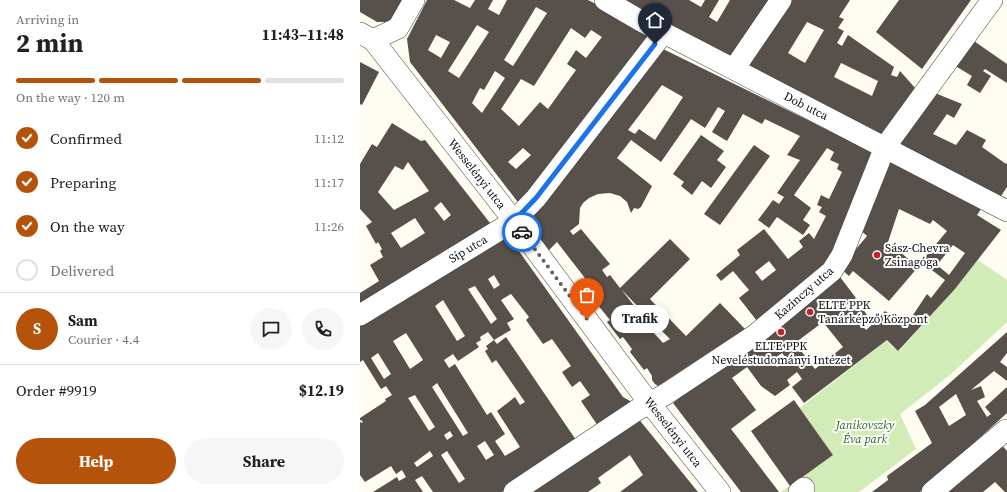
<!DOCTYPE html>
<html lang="en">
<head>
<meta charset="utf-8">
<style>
	body { margin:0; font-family:"Source Serif 4",serif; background:#f6f6f6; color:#202124; height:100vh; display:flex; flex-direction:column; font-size:15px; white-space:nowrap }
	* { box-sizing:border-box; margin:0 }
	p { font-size:13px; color:#757577 }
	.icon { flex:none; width:22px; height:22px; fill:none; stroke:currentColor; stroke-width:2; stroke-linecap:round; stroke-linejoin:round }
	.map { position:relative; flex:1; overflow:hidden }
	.side { display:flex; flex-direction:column; background:#fff; width:360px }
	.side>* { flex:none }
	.pin { position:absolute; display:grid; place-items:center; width:34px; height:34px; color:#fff; margin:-41px -17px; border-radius:50% 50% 50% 0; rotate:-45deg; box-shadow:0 0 4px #0007 }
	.pin .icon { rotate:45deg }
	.courier { position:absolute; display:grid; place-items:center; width:40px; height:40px; margin:-20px; border:3px solid #1a73e8; border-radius:50%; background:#fff; color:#222; box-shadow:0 1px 5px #0007 }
	.bubble { position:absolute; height:28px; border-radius:14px; background:#fff; box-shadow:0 2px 10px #0003; font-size:13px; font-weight:700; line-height:28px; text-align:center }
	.headline em { font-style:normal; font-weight:700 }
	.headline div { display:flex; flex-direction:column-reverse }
	.headline { display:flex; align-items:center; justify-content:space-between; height:68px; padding:0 16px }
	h1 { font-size:26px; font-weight:700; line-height:30px }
	.bar { display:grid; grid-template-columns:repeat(4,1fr); gap:6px 4px; align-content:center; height:48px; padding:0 16px }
	.bar i { height:5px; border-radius:3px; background:#e0e0e0 }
	.bar .active { background:#b45309 }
	.bar p { grid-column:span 4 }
	.line { display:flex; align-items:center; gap:10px; padding:0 16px; border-top:1px solid #e0e0e0 }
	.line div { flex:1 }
	.round { display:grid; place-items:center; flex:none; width:42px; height:42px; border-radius:21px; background:#f6f6f6 }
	ol { padding:0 16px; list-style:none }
	li { display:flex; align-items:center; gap:12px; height:44px }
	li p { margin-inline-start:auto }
	li .icon { padding:4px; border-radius:50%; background:#b45309; color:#fff; stroke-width:4 }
	li:last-child { color:#757577 }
	li i { width:22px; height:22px; border:2px solid #e0e0e0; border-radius:50% }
	.action { display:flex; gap:8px; margin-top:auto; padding:8px 16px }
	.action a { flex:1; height:46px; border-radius:24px; background:#b45309; color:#fff; font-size:16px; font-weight:700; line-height:46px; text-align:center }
	.action a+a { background:#f6f6f6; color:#202124 }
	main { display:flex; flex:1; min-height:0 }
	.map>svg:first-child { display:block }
	.green { fill:#d2ecb8 }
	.building { fill:#58504a; fill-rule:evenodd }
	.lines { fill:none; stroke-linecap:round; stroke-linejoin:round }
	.minor-casing { stroke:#424242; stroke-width:22 }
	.minor { stroke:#fff; stroke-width:21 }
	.done { stroke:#63625e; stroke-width:4; stroke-dasharray:0 7.2 }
	.route { stroke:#1a73e8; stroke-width:5 }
	.poi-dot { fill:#c71f25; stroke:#fff; stroke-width:1.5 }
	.labels { text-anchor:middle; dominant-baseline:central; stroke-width:4; stroke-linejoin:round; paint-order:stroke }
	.street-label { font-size:12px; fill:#0f0f0f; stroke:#fff }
	.poi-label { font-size:12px; fill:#0f0f0f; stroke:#fff; text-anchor:start }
	.park-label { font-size:12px; font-style:italic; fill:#2a6b1b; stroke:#fff }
</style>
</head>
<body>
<main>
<section class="side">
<div class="headline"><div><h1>2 min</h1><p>Arriving in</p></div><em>11:43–11:48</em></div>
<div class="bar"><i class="active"></i><i class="active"></i><i class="active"></i><i></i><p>On the way · 120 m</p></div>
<ol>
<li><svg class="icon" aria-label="check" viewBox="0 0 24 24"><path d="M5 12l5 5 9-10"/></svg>Confirmed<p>11:12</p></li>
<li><svg class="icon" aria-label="check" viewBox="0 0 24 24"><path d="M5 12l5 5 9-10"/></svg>Preparing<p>11:17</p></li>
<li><svg class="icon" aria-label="check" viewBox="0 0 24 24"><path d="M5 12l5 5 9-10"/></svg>On the way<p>11:26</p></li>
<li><i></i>Delivered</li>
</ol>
<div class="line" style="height:72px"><b class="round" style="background:#b45309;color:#fff">S</b><div><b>Sam</b><p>Courier · 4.4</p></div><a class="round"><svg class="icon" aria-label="chat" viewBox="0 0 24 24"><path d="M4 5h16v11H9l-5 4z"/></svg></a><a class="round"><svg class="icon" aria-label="phone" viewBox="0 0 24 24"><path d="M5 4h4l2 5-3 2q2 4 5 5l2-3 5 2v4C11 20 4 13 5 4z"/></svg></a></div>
<div class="line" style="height:52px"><div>Order #9919</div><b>$12.19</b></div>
<div class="action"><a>Help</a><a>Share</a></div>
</section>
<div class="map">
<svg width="647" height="492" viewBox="0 0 647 492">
	<rect width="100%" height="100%" fill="#fffcf1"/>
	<polygon class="green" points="618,260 647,280 647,322 590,375 540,414 556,449 499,492 421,492 473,455 440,408 527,340 532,347 539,351 595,289"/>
	<g class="building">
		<polygon points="0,0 42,0 33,18 27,22 17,22 0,12"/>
		<path d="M67,0h27l16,8 5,-8h18l-5,9 11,6 8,-15h81l64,32 -131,169h-4l-107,-139 -3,-23zM176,7l11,6 -34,53 -9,-6zM117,25l12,7 -30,46 -11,-7zM211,28l14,10 6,-8 11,7 -16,21 -10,-8 -9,14 9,6 -28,39 -8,-7 -21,24 -18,-17 20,-30 13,7zM76,35l14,7 -9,16 -13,-8zM135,71l10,7 -23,35 -10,-10 8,-15 4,2zM163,148l8,7 -15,14 -8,-7z"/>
		<polygon points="261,0 329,0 341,7 345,0 359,0 349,17 357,22 370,0 409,0 373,60"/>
		<path d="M426,0h64l-11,17 5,2 -6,9 6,3 -7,12 5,3 6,-11 46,32 -3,8 6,2 3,-6 16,18 -34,48 -134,-68 -2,-7zM447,22l17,8 -19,33 -17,-10zM481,63l37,18 -6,15 -38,-19z"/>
		<polygon points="539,0 611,0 562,69 516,32"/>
		<polygon points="611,39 647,64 647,83 625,69 623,71 631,76 620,93 607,85 612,76 592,64"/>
		<path d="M299,47l216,106 -45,107 -73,61 -18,-23 10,-8 -16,-19 -12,10 -5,-6 24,-20 -3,-5 27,-21 24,30 15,-12 -4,-6 10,-8 5,6 12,-23 -7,-4 3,-5 -5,-2 4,-10 8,4 13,-27 -5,-3 2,-5 -9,-4 4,-8 -7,-4 -33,47 17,13 -8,12 7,5 -7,10 -26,-18 -8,11 -11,-8 15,-20 6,4 5,-7 -7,-4 23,-33 -13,-5 13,-19 -35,-17 -3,5 -19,-10 -16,27 -15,-9 13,-21 -7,-4 -13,21 -14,-9 -30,43 -30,-22 -14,18 35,28 -11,21 -3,2 -4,-1 -3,5 -4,-11 -7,-6 -10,-3 -12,1 -9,4 -6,5 -3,5 -1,16 -9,7 3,4 8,-6 29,35 -8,6 5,7 3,-2 10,13 50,-49 20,20 -40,40 36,37 34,-33 25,26 -87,57 -3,-2 -3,-4v-4l-5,-8 -3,2 -14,-18 2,-3 -9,-12 -3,2 -13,-17 3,-2 -22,-27 8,-6 -6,-7 -2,2 -31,-40 -11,11 -16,-19 5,-6 -5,-6 2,-6zM302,85l21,12 -28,43 -16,-11 -4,5 -7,-4zM409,261l7,9 -14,11 -7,-9zM261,289l25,26 -3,2zM299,328l11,11 -7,4 -10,-11z"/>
		<polygon points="0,62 19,72 2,105 0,104"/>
		<polygon points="570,91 602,104 594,118 587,114 573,134 596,145 607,130 626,140 622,147 646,164 647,162 647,187 641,196 535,143"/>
		<path d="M32,123l29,18 4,-1 65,83 -2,3 -128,80v-13l19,-12 -9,-16 13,-8 -3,-6 2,-2 -4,-7 -2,2 -10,-18 6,-4 -12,-13v-45l12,-20 5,3zM48,162l21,29 -35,19 -16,-18 17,-26 8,4zM81,202l10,13 -7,6 -10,-13zM55,218l10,15 -24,15 -10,-15z"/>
		<polygon points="341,135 364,151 357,160 366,167 351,188 342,181 332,195 321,186 324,182 313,174"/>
		<polygon points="394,145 410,156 360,225 344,214"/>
		<path d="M529,159l92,50 -4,6 24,15 -46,59 -57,62 -11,-11 -83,63 -12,-16 10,-8 -5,-7 -10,8 3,5 -15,11 -14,-10 -14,-19 -15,11 24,32 -25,19 48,63h-38l-68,-89 35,-28 132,-98 16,21 -10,7 5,6 9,-6 9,13 -8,6 5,6 8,-7 11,-12 20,16 22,-33 4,4 14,-18 -24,-18 26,-31 -14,-11 -3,4 -31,-15 -11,33 30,25 -29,34 -36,-30 -4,5 -9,-8 27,-32 -8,-7zM593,245l12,8 -16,22 -12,-10zM463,322l20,25 -28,22 -20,-26zM422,353l5,6 -10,8 -5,-7z"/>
		<path d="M146,233l117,164 7,4v5l-32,20 -17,-25 9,-6 -10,-14 -8,6 -10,-15 9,-6 -19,-27 -9,5 -17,-24 3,-3 -18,-23 -10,6 13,19 -7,4 4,7 -17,10 -6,-8 -8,5 1,3 -5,3 3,4 -21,14 -5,-7 -9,6 5,8 6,-4 32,51 4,-3 14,22 -10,7 10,15 15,-9 -23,-36 18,-14 5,8 5,-3 -29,-42 -4,3 -7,-12 3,-2 -2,-3 8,-6 3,4 9,-7 70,103 -74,52h-69l-11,-16 -7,4 8,12h-50l24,-15 2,4 7,-4 -4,-7 -6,4 -5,-8 -26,16 -5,-7v-54l1,2 2,-1 -2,-2h-1v-2l26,-17 -1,-2 7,-4 -6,-9 -5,3 -18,-29 -3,2v-36zM134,275l6,10 -6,4 -6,-10zM115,286l22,33 -6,5 -23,-35zM83,300l22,36 -8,5 -22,-35zM46,333l17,27 -13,9 -17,-28zM18,353l13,21 -7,5 -13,-21zM77,383l31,50 -5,3 -31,-49zM55,395l20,32 -6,4 -21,-33zM90,431l3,5 -6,4 -3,-5zM125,441l9,14 -8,5 -9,-14zM70,451l3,5 -16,11 -3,-4zM87,451l18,28 -6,4 -18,-28z"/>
		<path d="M647,332v21l-7,9 7,5v14l-13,-10 -23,19 10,-4 4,11 -8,4 10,16 4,-3 -6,-7 22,-20v26l-87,79h-48l16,-12 -1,-4 45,-33 -17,-32 10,-6zM596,394l10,21 -17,11 -10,-19z"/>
		<polygon points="434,400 473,455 430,486 391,431"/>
		<polygon points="277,417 338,492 260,492 283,475 270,455 238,478 241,483 228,492 169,492"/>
		<polygon points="639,442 647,451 647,492 645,492 635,482 623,492 584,492"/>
	</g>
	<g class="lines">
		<defs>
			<g id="minor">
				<polyline points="245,0 281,21 647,211"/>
				<polyline points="0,33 13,40 154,221 281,392 360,492"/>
				<polyline points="13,40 38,28 54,0"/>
				<polyline points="374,69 421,0"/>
				<polyline points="0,315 154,221 176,198 304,32"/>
				<polyline points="154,492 277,410 306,394 395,335 472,271 482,255 525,147 632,0"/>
				<polyline points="439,492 444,488"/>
				<polyline points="572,492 646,430"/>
			</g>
		</defs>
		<use href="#minor" class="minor-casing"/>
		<use href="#minor" class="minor"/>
	</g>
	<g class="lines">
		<polyline class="done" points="162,232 227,319"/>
		<polyline class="route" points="162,232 154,221 176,198 295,44"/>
	</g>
	<g class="poi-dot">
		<circle cx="517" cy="255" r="4"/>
		<circle cx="450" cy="312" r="4"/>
		<circle cx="421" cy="332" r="4"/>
	</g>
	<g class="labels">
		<g class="street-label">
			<text transform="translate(446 106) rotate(27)">Dob utca</text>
			<text transform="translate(117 174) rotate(52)">Wesselényi utca</text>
			<text transform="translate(108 249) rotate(-31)">Síp utca</text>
			<text transform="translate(444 293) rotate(-41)">Kazinczy utca</text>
			<text transform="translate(313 432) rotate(52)">Wesselényi utca</text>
		</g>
		<g class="poi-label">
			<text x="525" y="248">Sász-Chevra<tspan x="525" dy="14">Zsinagóga</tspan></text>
			<text x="458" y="305">ELTE PPK<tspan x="458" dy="14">Tanárképző Központ</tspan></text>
			<text x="421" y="346" text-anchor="middle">ELTE PPK<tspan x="421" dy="14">Neveléstudományi Intézet</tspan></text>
		</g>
		<g class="park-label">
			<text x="505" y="425">Janikovszky<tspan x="505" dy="14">Éva park</tspan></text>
		</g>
	</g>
</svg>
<div class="pin" style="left:227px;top:319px;background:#ea580c"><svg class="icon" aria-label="bag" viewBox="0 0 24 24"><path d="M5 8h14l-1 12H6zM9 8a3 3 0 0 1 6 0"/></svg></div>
<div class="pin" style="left:295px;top:44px;background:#1f2937"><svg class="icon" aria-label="home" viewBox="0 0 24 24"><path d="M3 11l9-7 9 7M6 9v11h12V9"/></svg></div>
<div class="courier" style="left:162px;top:232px"><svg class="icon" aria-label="car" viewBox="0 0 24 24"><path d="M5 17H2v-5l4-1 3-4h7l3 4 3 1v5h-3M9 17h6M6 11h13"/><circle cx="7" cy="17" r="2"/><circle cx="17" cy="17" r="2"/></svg></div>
<div class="bubble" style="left:251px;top:305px;width:58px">Trafik</div>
</div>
</main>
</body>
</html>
